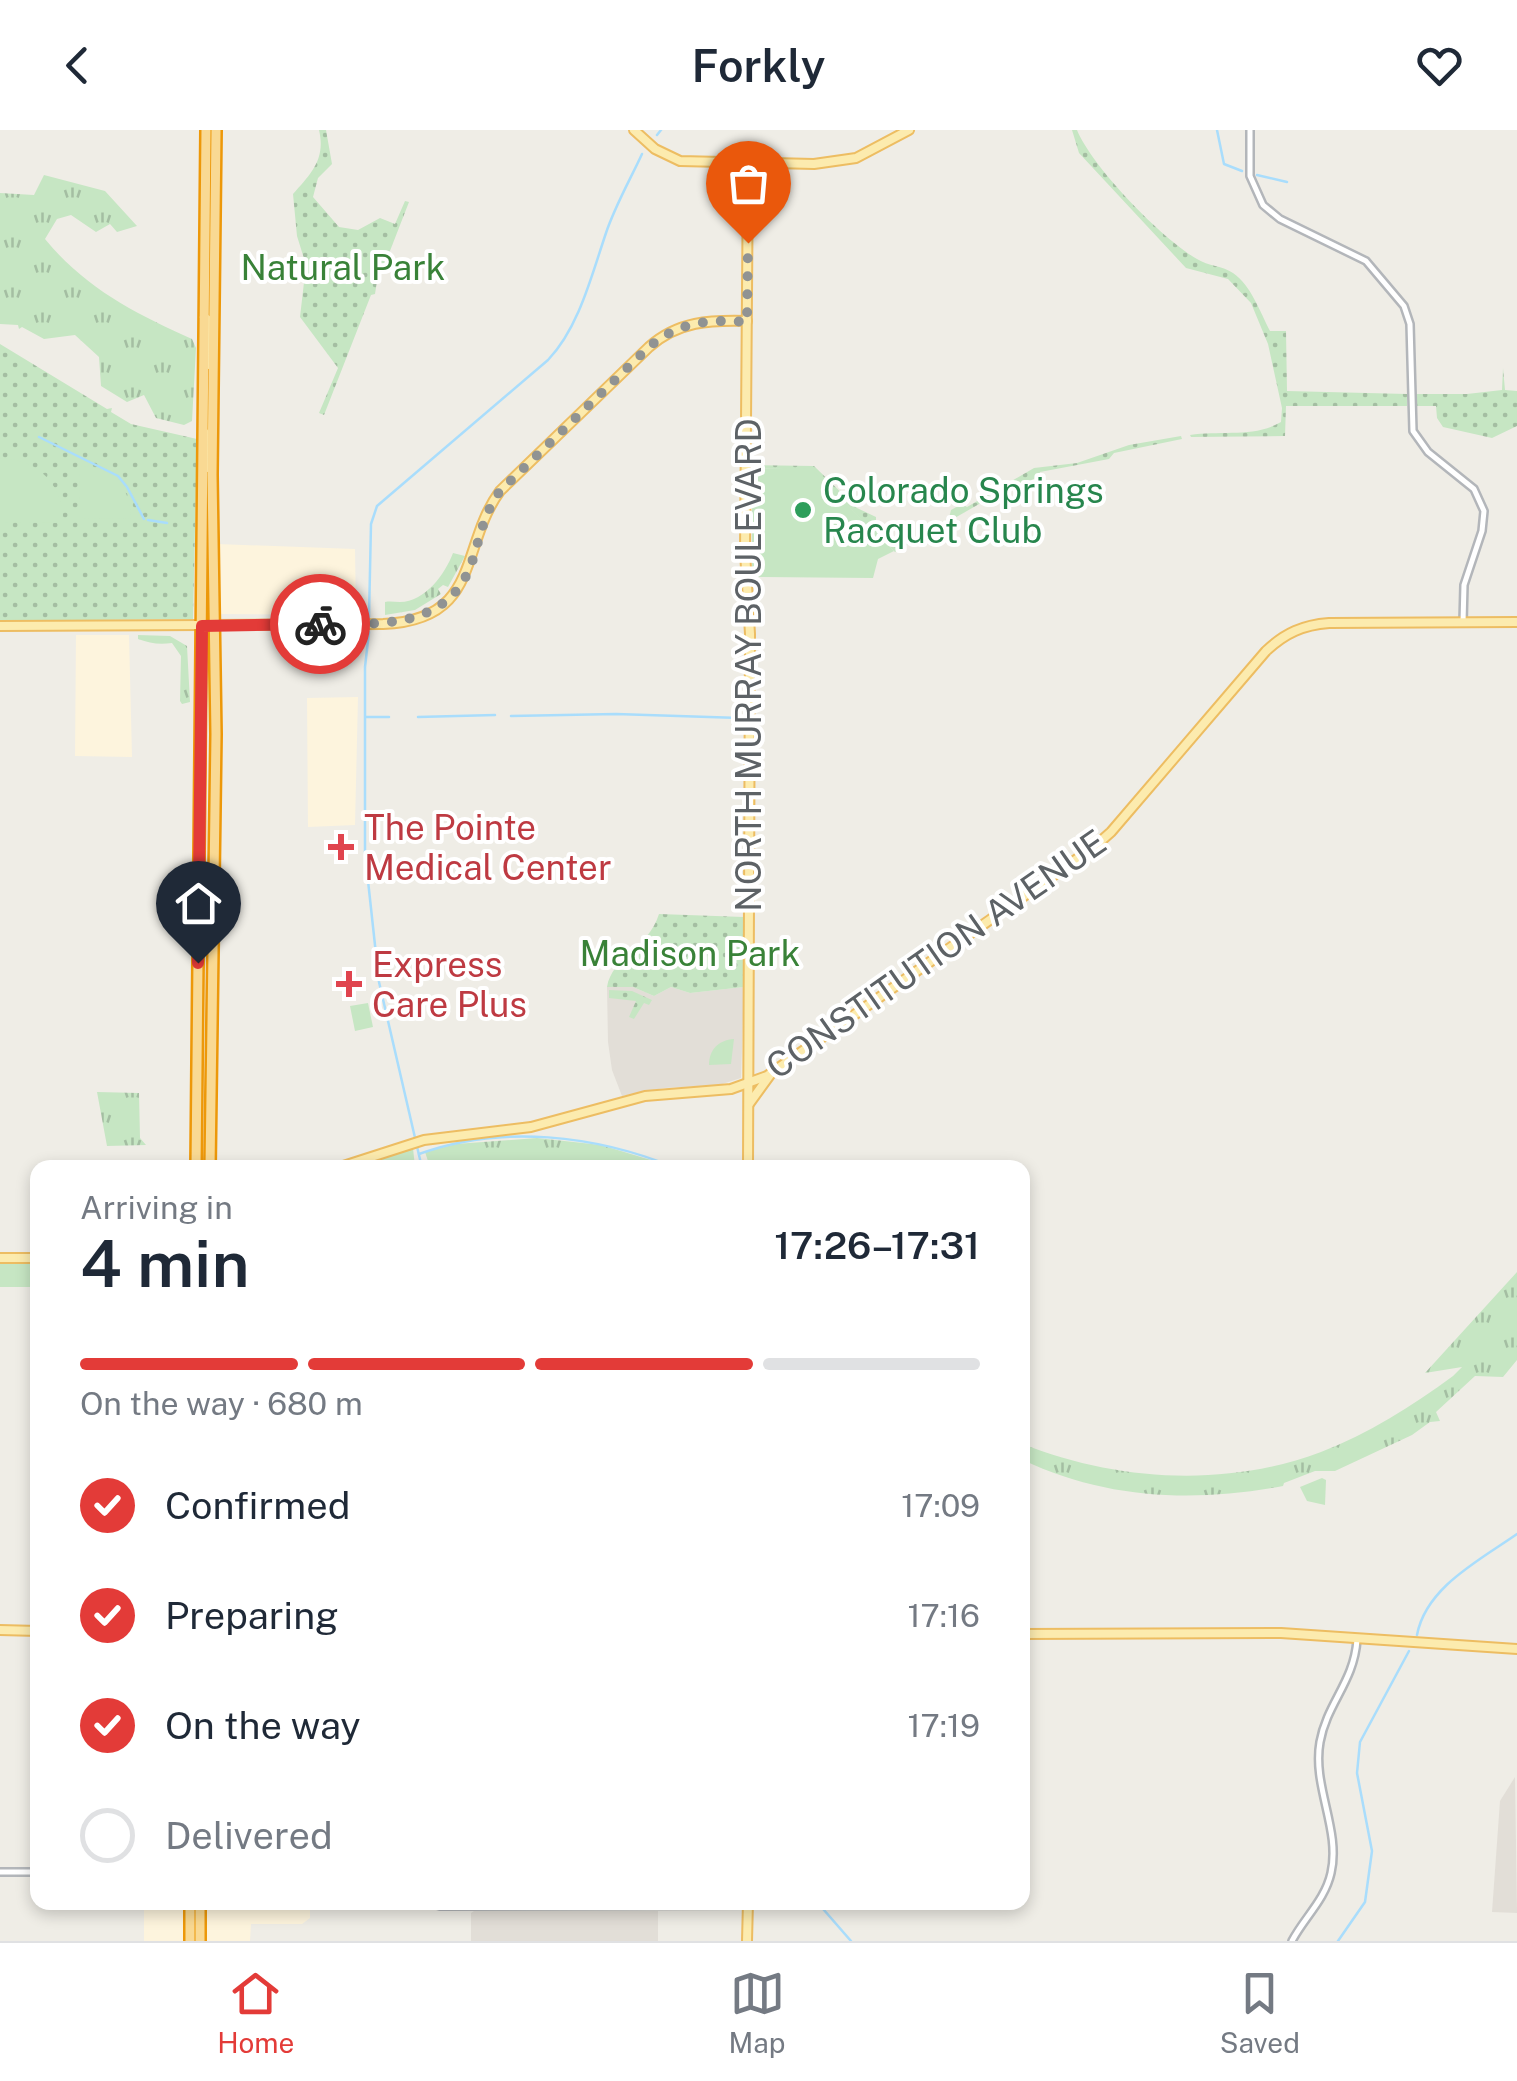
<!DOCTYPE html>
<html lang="en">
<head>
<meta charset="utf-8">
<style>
	body { margin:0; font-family:"Public Sans",sans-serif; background:#f6f6f7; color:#1f2937; height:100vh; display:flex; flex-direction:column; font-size:38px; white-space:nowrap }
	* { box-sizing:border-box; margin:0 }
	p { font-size:32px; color:#747a83 }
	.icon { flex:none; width:55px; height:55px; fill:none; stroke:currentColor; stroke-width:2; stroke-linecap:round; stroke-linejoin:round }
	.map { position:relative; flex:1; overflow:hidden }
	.panel { position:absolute; left:30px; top:1030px; width:1000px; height:750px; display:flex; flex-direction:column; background:#fff; border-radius:20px; box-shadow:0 5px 15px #0003 }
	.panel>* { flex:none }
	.pin { position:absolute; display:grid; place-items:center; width:85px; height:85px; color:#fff; margin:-102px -42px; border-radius:50% 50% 50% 0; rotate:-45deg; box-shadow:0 0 10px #0007 }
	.pin .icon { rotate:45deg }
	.courier { position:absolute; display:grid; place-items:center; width:100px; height:100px; margin:-50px; border:8px solid #e33b38; border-radius:50%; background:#fff; color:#222; box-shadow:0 2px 12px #0007 }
	.headline em { font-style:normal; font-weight:600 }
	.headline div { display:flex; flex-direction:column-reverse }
	.headline { display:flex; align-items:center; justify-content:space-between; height:170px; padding:0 50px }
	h1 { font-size:65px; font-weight:600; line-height:75px }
	.bar { display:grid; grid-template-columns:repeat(4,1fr); gap:15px 10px; align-content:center; height:120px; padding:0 50px }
	.bar i { height:12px; border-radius:8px; background:#e0e1e3 }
	.bar .selected { background:#e33b38 }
	.bar p { grid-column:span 4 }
	ol { padding:0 50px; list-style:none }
	li { display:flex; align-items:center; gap:30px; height:110px }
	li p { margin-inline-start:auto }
	li .icon { padding:10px; border-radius:50%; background:#e33b38; color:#fff; stroke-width:4 }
	li:last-child { color:#747a83 }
	li i { width:55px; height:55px; border:5px solid #e0e1e3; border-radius:50% }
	header { display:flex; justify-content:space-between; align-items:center; height:130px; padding:0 50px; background:#fff; font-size:45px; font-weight:600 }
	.tabs { display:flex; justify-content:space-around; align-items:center; height:140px; border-top:2px solid #e0e1e3; background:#fff; font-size:28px; color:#747a83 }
	.tabs a { display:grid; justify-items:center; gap:5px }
	.tabs .selected { color:#e33b38 }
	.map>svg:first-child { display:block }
	.commercial { fill:#fdf4dd }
	.education { fill:#e2ded7 }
	.grass { fill:url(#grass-tufts) }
	.park { fill:url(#park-dots) }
	.garden { fill:#c6e6c3 }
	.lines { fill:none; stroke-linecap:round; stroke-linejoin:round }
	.stream { stroke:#a9ddfc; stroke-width:2.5 }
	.minor-casing { stroke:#b3b6ba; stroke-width:10 }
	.major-casing { stroke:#edbd62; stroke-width:12 }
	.highway-casing { stroke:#ed9809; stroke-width:14 }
	.minor { stroke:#fff; stroke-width:5 }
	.major { stroke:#fcebae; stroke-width:8 }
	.highway { stroke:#f9d993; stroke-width:9 }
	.done { stroke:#909393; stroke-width:10; stroke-dasharray:0 18 }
	.route { stroke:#e33b38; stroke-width:12 }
	.leisure-dot { fill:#2e9e5b; stroke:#fff; stroke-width:4 }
	.health-dot { fill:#e0444e; stroke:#fff; stroke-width:4 }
	.labels { text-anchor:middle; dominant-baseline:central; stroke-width:8; stroke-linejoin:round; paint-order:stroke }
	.park-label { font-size:35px; fill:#398238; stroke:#fff }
	.leisure-label { font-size:35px; fill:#27864d; stroke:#fff; text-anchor:start }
	.street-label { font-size:35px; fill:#5d6266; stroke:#fff }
	.health-label { font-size:35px; fill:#be3a42; stroke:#fff; text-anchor:start }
</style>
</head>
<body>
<header><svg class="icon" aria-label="back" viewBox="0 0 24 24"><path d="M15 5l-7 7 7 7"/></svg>Forkly<svg class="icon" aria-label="heart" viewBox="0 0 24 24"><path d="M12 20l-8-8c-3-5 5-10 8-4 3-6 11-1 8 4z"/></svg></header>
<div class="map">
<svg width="1517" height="1811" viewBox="0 0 1517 1811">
	<defs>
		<pattern id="grass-tufts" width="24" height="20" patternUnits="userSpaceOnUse" patternTransform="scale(2.5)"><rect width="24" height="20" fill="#c6e6c3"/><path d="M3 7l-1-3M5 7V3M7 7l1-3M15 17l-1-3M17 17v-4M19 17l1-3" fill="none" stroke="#a4bea2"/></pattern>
		<pattern id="park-dots" width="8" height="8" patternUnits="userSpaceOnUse" patternTransform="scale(2.5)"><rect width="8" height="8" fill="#c6e6c3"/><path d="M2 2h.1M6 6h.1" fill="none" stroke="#a4bea2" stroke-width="1.8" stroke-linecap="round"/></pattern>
	</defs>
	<rect width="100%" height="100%" fill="#efede6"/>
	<g class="commercial">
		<polygon points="217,414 355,419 356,485 219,484"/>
		<polygon points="76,505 129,505 132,627 75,626"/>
		<polygon points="358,567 355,695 308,697 307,568"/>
		<rect x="144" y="1773" width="40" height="38"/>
		<polygon points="206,1773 310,1776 310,1788 302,1794 251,1794 250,1811 203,1811"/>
	</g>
	<g class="education">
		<polygon points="607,857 633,857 654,866 671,857 690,863 744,857 741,948 719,955 664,958 622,966 612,940 608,912"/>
		<polygon points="1515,1647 1517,1783 1492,1782 1500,1671"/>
		<polygon points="474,1781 658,1781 658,1811 471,1811 471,1783"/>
	</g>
	<g class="grass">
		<path d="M44,45l61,16 32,35 -20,6 -7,-8 -14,8 -25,-17 -14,4 -12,20c40,49 91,75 147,100l4,9 -4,73 -8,4 -28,-7 -12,-23 -17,7 -26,-16 -2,-29 -24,-22 -31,4 -22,-12 -3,2 -1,-4 -18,-1v-131l34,2z"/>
		<path d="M453,423l12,3 -17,31 -5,-2 -5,4 3,5 -26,16 -30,5v-13c5,-1 10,0 15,0 25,0 45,-28 53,-49z"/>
		<path d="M138,505l32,1 17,10 3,56 -8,2 -2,-3 1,-45 -9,-13c-14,2 -22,0 -34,-4z"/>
		<polygon points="97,962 139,963 140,1008 146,1015 107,1016"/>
		<polygon points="537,1008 601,1015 674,1037 430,1037 425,1022 456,1014"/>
		<polygon points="413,1018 415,1037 352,1038"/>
		<polygon points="37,1133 37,1157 0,1157 0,1134"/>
		<path d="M1517,1142v88l-14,17 -28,-1 -39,36 4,9 -10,1 -18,13 -77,36h-20l-31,12 -1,3c-89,17 -178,13 -260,-26v-16c92,37 203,44 298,8 47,-18 91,-46 132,-76l9,-9 -37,6z"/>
	</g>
	<g class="park">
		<path d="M319,0h7l6,34 -14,14 -5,19 26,30 19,3 22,-12 15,6 10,-23 4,1 -21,54 1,3 -12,22 -2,13 -4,1 -47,120 -5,-2 19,-45 -38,-51 6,-52 -9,-29 -4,-42c18,-20 33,-35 26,-64z"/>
		<path d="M1072,0h5c15,37 85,109 120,129 11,7 26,7 36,14 18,12 27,39 37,58h16l1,60 120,3v12h-121l-1,30 -94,1 -1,-2c31,-5 64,3 91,-13l1,-14 -14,-64 -17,-41 -23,-24 -42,-11 -107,-115z"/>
		<polygon points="0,214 107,279 112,278 111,282 131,294 197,309 193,489 0,491"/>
		<polygon points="1503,238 1505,260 1517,261 1517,296 1492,308 1443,297 1437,288 1436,276 1414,276 1414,264 1467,264 1502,260"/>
		<polygon points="1181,306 1182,309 1114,323 1109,329 1040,342 1038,347 1012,359 1009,357 895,422 811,340 752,338 752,335 814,336 857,378 876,387 876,398 897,418 949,388 951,380 962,374 967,377 1034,338 1077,333 1129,315"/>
		<path d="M659,784l85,3v70l-54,6 -19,-6 -17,9 -21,-9h-26c5,-30 41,-38 52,-73z"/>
		<polygon points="609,860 632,861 652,870 649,875 644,873 634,889 629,887 636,871 609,868"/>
	</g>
	<g class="garden">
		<path d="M0,328c38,1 64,27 63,65l-63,-1z"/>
		<path d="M80,336c33,0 51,22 51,53l-48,-1 -4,-5z"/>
		<polygon points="752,338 811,339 894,421 878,429 873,448 752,447"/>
		<polygon points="368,873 373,897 355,901 350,876"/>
		<path d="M734,909l-3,25 -22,1c0,-15 9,-25 25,-26z"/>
		<polygon points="1322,1348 1326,1350 1325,1375 1307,1371 1300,1357"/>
	</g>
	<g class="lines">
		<g class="stream">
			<polyline points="1217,0 1224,34 1242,41"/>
			<polyline points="657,5 661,0"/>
			<polyline points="1257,45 1287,52"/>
			<polyline points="39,307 118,346 127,357 144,389"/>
			<polyline points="148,390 167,393"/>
			<path d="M369,487l2,-93 6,-18 171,-146c31,-32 44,-86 58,-127 9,-27 24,-53 36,-79"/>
			<polyline points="369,502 365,537 365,723 379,852 422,1038"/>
			<polyline points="511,586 616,584 740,588"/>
			<polyline points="366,587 389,587"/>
			<polyline points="418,587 495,585"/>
			<path d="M419,1024c82,-30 177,-19 257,14"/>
			<path d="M1417,1505c9,-48 63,-75 100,-101"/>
			<polyline points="817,1772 851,1811"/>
			<polyline points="1338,1811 1365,1772 1372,1721 1357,1643 1360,1612 1409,1521"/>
		</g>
		<defs>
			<g id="minor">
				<polyline points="1250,0 1250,46 1263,75 1280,89 1366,131 1404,176 1410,194 1413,301 1428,322 1474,359 1484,381 1482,401 1464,455 1463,492"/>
				<polyline points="0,1742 38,1742"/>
				<polyline points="427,1772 440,1776 748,1775"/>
				<path d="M1292,1811c12,-23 33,-41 39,-68 10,-43 -19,-87 -11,-131 7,-39 34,-60 37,-102"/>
			</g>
			<g id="major">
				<polyline points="634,0 655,19 680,31 814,34 856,28 909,0"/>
				<polyline points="748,33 745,422 750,504 748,1038"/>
				<polyline points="204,187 210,191 209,235"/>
				<polyline points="205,303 208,309 208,338"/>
				<path d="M0,496l383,-2c99,-4 76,-77 117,-133l149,-144c29,-26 61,-27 98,-26"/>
				<polyline points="749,974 770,945"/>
				<path d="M337,1038l87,-28 107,-13 114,-31 86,-7 36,-13 327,-229 17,-15 155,-181c19,-18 37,-26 63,-28l188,-1"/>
				<polyline points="0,1128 38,1128"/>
				<polyline points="0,1500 38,1501"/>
				<polyline points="1022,1504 1281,1503 1517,1519"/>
				<polyline points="747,1811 748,1772"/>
			</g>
			<g id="highway">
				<polyline points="196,1038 206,0"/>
				<polyline points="210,1038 216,604 212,345 216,0"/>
				<polyline points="190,1772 190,1811"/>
				<polyline points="200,1811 200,1772"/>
			</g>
		</defs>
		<use href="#minor" class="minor-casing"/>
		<use href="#major" class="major-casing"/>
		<use href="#highway" class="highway-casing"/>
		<use href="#minor" class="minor"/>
		<use href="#major" class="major"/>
		<use href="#highway" class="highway"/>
	</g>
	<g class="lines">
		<path class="done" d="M320,494c58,0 129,6 152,-62 8,-25 12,-49 28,-71l149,-144c29,-25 61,-28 98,-25l1,-79"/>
		<polyline class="route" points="198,833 202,496 320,494"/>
	</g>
	<circle class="leisure-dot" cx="803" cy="380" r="10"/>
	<g class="health-dot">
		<path d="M336 702h10v10h10v10h-10v10h-10v-10h-10v-10h10z"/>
		<path d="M344 839h10v10h10v10h-10v10h-10v-10h-10v-10h10z"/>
	</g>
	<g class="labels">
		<g class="park-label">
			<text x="343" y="137">Natural Park</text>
			<text x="690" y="823">Madison Park</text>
		</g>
		<g class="leisure-label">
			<text x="823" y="360">Colorado Springs<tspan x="823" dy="40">Racquet Club</tspan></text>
		</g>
		<g class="street-label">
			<text transform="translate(748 535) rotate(-90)">NORTH MURRAY BOULEVARD</text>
			<text transform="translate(936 824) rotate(-35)">CONSTITUTION AVENUE</text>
		</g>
		<g class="health-label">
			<text x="364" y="697">The Pointe<tspan x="364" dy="40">Medical Center</tspan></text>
			<text x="372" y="834">Express<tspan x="372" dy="40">Care Plus</tspan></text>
		</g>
	</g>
</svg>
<div class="pin" style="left:748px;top:113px;background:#ea580c"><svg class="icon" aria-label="bag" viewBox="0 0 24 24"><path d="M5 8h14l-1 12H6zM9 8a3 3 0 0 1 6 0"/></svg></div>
<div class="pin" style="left:198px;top:833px;background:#1f2937"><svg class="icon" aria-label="home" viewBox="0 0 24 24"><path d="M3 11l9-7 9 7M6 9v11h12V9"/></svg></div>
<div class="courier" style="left:320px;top:494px"><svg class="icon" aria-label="bike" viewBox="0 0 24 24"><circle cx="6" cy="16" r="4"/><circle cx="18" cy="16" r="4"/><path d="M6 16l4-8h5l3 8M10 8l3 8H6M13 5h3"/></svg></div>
<section class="panel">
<div class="headline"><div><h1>4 min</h1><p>Arriving in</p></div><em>17:26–17:31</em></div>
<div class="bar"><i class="selected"></i><i class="selected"></i><i class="selected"></i><i></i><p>On the way · 680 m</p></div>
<ol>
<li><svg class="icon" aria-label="check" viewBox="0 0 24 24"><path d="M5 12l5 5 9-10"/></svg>Confirmed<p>17:09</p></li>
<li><svg class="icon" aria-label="check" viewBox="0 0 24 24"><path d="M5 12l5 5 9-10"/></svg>Preparing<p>17:16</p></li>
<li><svg class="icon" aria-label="check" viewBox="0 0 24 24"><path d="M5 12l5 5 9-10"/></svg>On the way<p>17:19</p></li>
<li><i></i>Delivered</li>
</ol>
</section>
</div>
<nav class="tabs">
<a class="selected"><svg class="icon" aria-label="home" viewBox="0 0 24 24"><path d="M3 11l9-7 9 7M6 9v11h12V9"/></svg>Home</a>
<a><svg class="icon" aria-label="map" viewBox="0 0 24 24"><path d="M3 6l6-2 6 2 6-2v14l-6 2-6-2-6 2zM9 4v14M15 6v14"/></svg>Map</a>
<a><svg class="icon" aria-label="saved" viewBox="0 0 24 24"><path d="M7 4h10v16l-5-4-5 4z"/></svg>Saved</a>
</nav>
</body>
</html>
